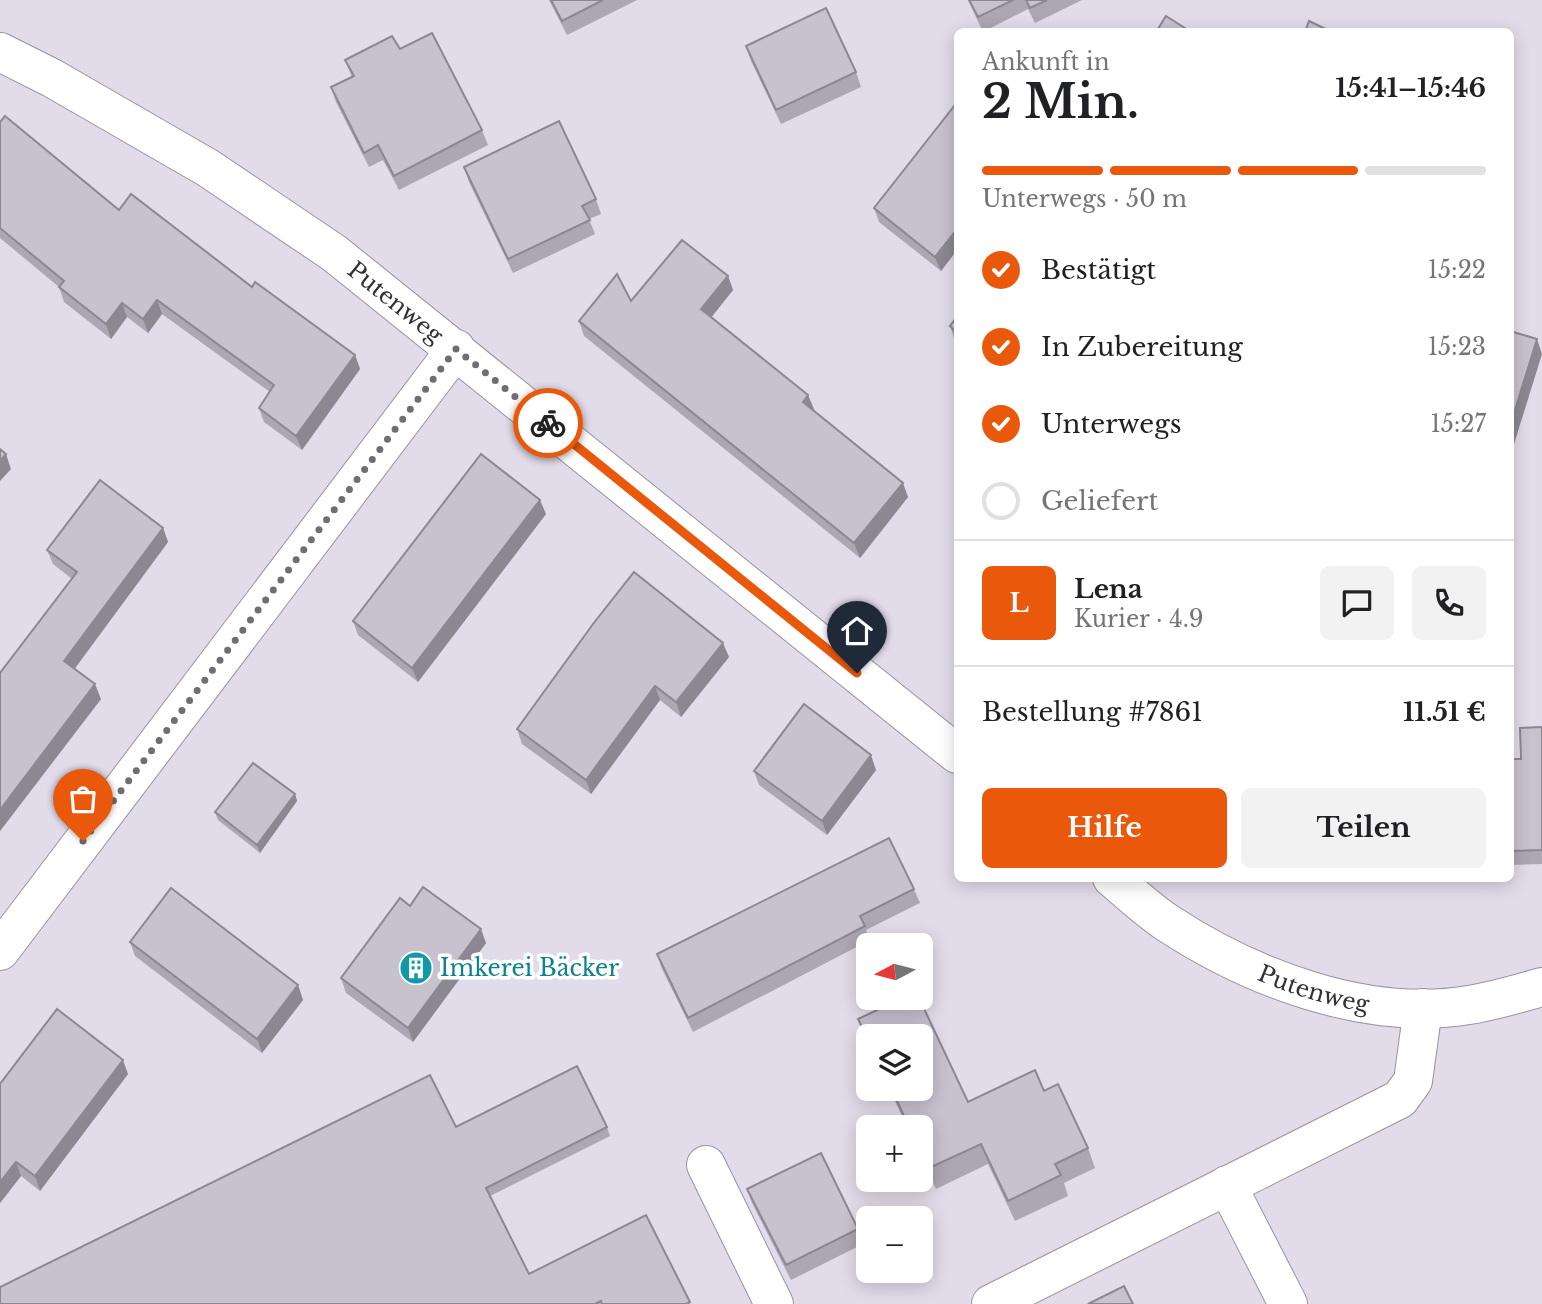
<!DOCTYPE html>
<html lang="de">
<head>
<meta charset="utf-8">
<style>
	body { margin:0; font-family:"Libre Baskerville",serif; background:#f2f2f2; color:#202124; height:100vh; display:flex; flex-direction:column; font-size:26px; white-space:nowrap }
	* { box-sizing:border-box; margin:0 }
	p { font-size:23px; color:#757577 }
	.icon { flex:none; width:38px; height:38px; fill:none; stroke:currentColor; stroke-width:2; stroke-linecap:round; stroke-linejoin:round }
	.map { position:relative; flex:1; overflow:hidden }
	.side { position:absolute; left:954px; top:28px; width:560px; height:854px; display:flex; flex-direction:column; background:#fff; border-radius:10px; box-shadow:0 4px 18px #0003 }
	.side>* { flex:none }
	.needle { width:46px; rotate:263deg }
	.fabs { position:absolute; left:856px; top:933px; display:grid; gap:14px }
	.fabs a { display:grid; place-items:center; width:77px; height:77px; border-radius:10px; background:#fff; box-shadow:0 4px 18px #0003; font-size:35px }
	.pin { position:absolute; display:grid; place-items:center; width:60px; height:60px; color:#fff; margin:-72px -30px; border-radius:50% 50% 50% 0; rotate:-45deg; box-shadow:0 0 7px #0007 }
	.pin .icon { rotate:45deg }
	.courier { position:absolute; display:grid; place-items:center; width:70px; height:70px; margin:-35px; border:5px solid #ea580c; border-radius:50%; background:#fff; color:#222; box-shadow:0 2px 9px #0007 }
	.head em { font-style:normal; font-weight:700 }
	.head div { display:flex; flex-direction:column-reverse }
	.head { display:flex; align-items:center; justify-content:space-between; height:119px; padding:0 28px }
	h1 { font-size:46px; font-weight:700; line-height:52px }
	.bar { display:grid; grid-template-columns:repeat(4,1fr); gap:10px 7px; align-content:center; height:84px; padding:0 28px }
	.bar i { height:9px; border-radius:5px; background:#e0e0e0 }
	.bar .selected { background:#ea580c }
	.bar p { grid-column:span 4 }
	.line { display:flex; align-items:center; gap:18px; padding:0 28px; border-top:2px solid #e0e0e0 }
	.line div { flex:1 }
	.round { display:grid; place-items:center; flex:none; width:74px; height:74px; border-radius:10px; background:#f2f2f2 }
	ol { padding:0 28px; list-style:none }
	li { display:flex; align-items:center; gap:21px; height:77px }
	li p { margin-inline-start:auto }
	li .icon { padding:7px; border-radius:50%; background:#ea580c; color:#fff; stroke-width:4 }
	li:last-child { color:#757577 }
	li i { width:38px; height:38px; border:4px solid #e0e0e0; border-radius:50% }
	.cta { display:flex; gap:14px; margin-top:auto; padding:14px 28px }
	.cta a { flex:1; height:80px; border-radius:10px; background:#ea580c; color:#fff; font-size:28px; font-weight:700; line-height:80px; text-align:center }
	.cta a+a { background:#f2f2f2; color:#202124 }
	.map>svg:first-child { display:block }
	.lines { fill:none; stroke-linecap:round; stroke-linejoin:round }
	.minor-casing { stroke:#98929f; stroke-width:40 }
	.minor { stroke:#fff; stroke-width:38 }
	.wall { fill:#aca7b2 }
	.shaded-wall { fill:#8c8891 }
	.building { fill:#c8c2cf; stroke:#8c8891; stroke-width:2 }
	.done { stroke:#716d75; stroke-width:7; stroke-dasharray:0 12.6 }
	.route { stroke:#ea580c; stroke-width:9 }
	.labels { text-anchor:middle; dominant-baseline:central; stroke-width:7; stroke-linejoin:round; paint-order:stroke }
	.street-label { font-size:23px; fill:#343136; stroke:#fff }
	.culture-label { font-size:23px; fill:#0d838f; stroke:#fff; text-anchor:start }
</style>
</head>
<body>
<div class="map">
<svg width="1542" height="1304" viewBox="0 0 1542 1304">
	<rect width="100%" height="100%" fill="#e2dcea"/>
	<g class="lines">
		<defs>
			<g id="minor">
				<path id="s1" d="M0,52l52,26 156,90 126,85 623,501"/>
				<path id="s2" d="M1112,878c18,15 35,31 54,44 85,56 200,100 303,83 25,-4 49,-11 73,-18"/>
				<polyline points="0,951 456,349"/>
				<polyline points="706,1165 774,1304"/>
				<polyline points="1227,1185 1288,1304"/>
				<polyline points="991,1304 1400,1099 1413,1081 1423,1008"/>
			</g>
		</defs>
		<use href="#minor" class="minor-casing"/>
		<use href="#minor" class="minor"/>
	</g>
	<g class="wall">
		<polygon points="549,0 637,0 567,35"/>
		<polygon points="968,0 1082,0 1035,23 1028,9 983,32"/>
		<polygon points="746,46 856,72 861,87 781,124 751,61"/>
		<polygon points="400,49 482,130 488,145 399,190 383,160 369,167 336,102 331,87 352,77 345,60"/>
		<polygon points="957,107 957,250 941,271 879,222 874,208"/>
		<polygon points="0,122 119,210 252,287 355,355 360,369 302,450 264,422 259,408 270,392 162,314 148,333 127,317 111,339 64,302 59,287 0,238"/>
		<polygon points="464,167 596,199 601,214 589,219 595,234 513,273 469,182"/>
		<polygon points="728,276 733,290 711,317 808,395 813,410 908,497 860,558 584,336 579,321 631,301"/>
		<polygon points="957,317 957,343 955,341 950,326"/>
		<polygon points="546,514 418,682 358,635 353,621"/>
		<polygon points="163,528 168,542 75,668 101,699 0,831 0,673 72,579 53,564 47,550"/>
		<polygon points="729,657 681,717 660,700 591,794 522,744 517,729"/>
		<polygon points="1542,727 1542,864 1510,865 1510,759 1521,759"/>
		<polygon points="876,770 827,835 759,785 754,771"/>
		<polygon points="295,794 297,801 260,853 218,820 215,812"/>
		<polygon points="914,889 920,903 866,930 870,940 693,1032 662,969 657,954"/>
		<polygon points="410,906 486,943 413,1042 346,993 341,978"/>
		<polygon points="130,942 298,985 303,1000 262,1053 135,956"/>
		<polygon points="858,1019 968,1102 1044,1091 1088,1148 1095,1168 1064,1183 1068,1196 1015,1221 988,1164 936,1189 920,1155 920,1127 907,1127 889,1088 920,1088 868,1036 868,1044"/>
		<polygon points="128,1074 40,1191 21,1176 0,1203 0,1084"/>
		<polygon points="456,1127 607,1127 610,1136 490,1196 529,1274 646,1215 690,1304 0,1304"/>
		<polygon points="747,1189 858,1229 863,1244 791,1280 752,1203"/>
	</g>
	<g class="shaded-wall">
		<polygon points="957,229 957,250 941,271 935,257"/>
		<polygon points="728,276 733,290 706,324 701,309"/>
		<polygon points="157,300 162,314 148,333 143,319"/>
		<polygon points="122,303 127,317 111,339 106,324"/>
		<polygon points="1537,339 1542,354 1510,457 1510,426"/>
		<polygon points="355,355 360,369 302,450 296,436"/>
		<polygon points="808,395 814,409 808,416 803,402"/>
		<polygon points="6,454 11,469 0,481 0,461"/>
		<polygon points="903,483 908,497 860,558 854,543"/>
		<polygon points="540,500 546,514 418,682 412,668"/>
		<polygon points="163,528 168,542 70,675 64,661"/>
		<polygon points="723,643 729,657 681,717 676,702"/>
		<polygon points="95,684 101,699 0,831 0,810"/>
		<polygon points="655,686 660,700 591,794 586,780"/>
		<polygon points="871,755 876,770 827,835 822,821"/>
		<polygon points="295,794 297,801 260,853 257,845"/>
		<polygon points="481,929 486,943 413,1042 408,1028"/>
		<polygon points="298,985 303,1000 262,1053 257,1039"/>
		<polygon points="123,1060 128,1074 40,1191 35,1176"/>
		<polygon points="16,1162 21,1176 0,1203 0,1182"/>
	</g>
	<g class="building">
		<polygon points="551,0 603,0 562,21"/>
		<polygon points="969,0 1013,0 978,17"/>
		<polygon points="1026,0 1047,0 1030,8"/>
		<polygon points="826,8 856,72 776,110 746,46"/>
		<polygon points="1166,16 1191,32 1156,32"/>
		<polygon points="1309,21 1332,32 1305,32"/>
		<polygon points="432,33 482,130 394,176 378,145 364,153 331,87 354,76 345,60 392,36 400,49"/>
		<polygon points="955,105 957,107 957,229 935,257 874,208"/>
		<polygon points="5,116 119,210 131,194 252,287 255,282 355,355 296,436 259,408 274,385 157,300 143,319 122,303 106,324 59,287 64,281 0,228 0,122"/>
		<polygon points="559,121 596,199 582,206 590,220 508,259 464,167"/>
		<polygon points="682,240 728,276 701,309 808,395 803,402 903,483 854,543 579,321 617,274 631,301"/>
		<polygon points="957,317 957,333 950,326"/>
		<polygon points="1510,331 1537,339 1510,426"/>
		<polygon points="0,449 6,454 0,461"/>
		<polygon points="481,454 540,500 412,668 353,621"/>
		<polygon points="100,480 163,528 64,661 95,684 0,810 0,673 77,572 47,550"/>
		<polygon points="634,572 723,643 676,702 655,686 586,780 517,729 593,624"/>
		<polygon points="804,704 871,755 822,821 754,771"/>
		<polygon points="1542,727 1542,850 1510,851 1510,759 1521,759 1520,728"/>
		<polygon points="253,763 295,794 257,845 215,812"/>
		<polygon points="889,838 914,889 860,916 865,926 688,1018 657,954"/>
		<polygon points="423,887 481,929 408,1028 341,978 400,898 410,906"/>
		<polygon points="171,888 298,985 257,1039 130,942"/>
		<polygon points="903,998 919,998 968,1102 1035,1070 1044,1091 1058,1084 1088,1148 1055,1164 1061,1175 1008,1201 981,1144 929,1168 920,1151 920,1127 909,1127 891,1088 920,1088 920,1036 868,1036 868,1039 858,1019"/>
		<polygon points="57,1009 123,1060 35,1176 16,1162 0,1182 0,1084"/>
		<polygon points="577,1066 607,1127 486,1188 529,1274 646,1215 690,1302 686,1304 602,1304 601,1301 595,1304 0,1304 0,1287 430,1075 456,1127"/>
		<polygon points="821,1153 858,1229 786,1265 747,1189"/>
		<polygon points="1124,1286 1133,1304 1088,1304"/>
	</g>
	<g class="lines">
		<polyline class="done" points="83,841 456,349 548,423"/>
		<polyline class="route" points="548,423 857,673"/>
	</g>
	<defs>
		<symbol id="building-disc" viewBox="-11 -11 22 22"><circle r="9.5" fill="#0f9aa8" stroke="#fff"/><path d="M-4-6H4V6H1V3H-1V6H-4ZM-2.5-4.3h1.7v1.8h-1.7ZM.8-4.3h1.7v1.8H.8ZM-2.5-1h1.7V.8h-1.7ZM.8-1h1.7V.8H.8Z" fill="#fff"/></symbol>
	</defs>
	<g fill-rule="evenodd">
		<use href="#building-disc" x="397" y="949" width="38" height="38"/>
	</g>
	<g class="labels">
		<g class="street-label">
			<text stroke="none"><textPath href="#s1" startOffset="469">Putenweg</textPath></text>
			<text stroke="none"><textPath href="#s2" startOffset="233">Putenweg</textPath></text>
		</g>
		<g class="culture-label">
			<text x="440" y="968">Imkerei Bäcker</text>
		</g>
	</g>
</svg>
<div class="fabs">
<a><svg class="needle" viewBox="-14 -14 28 28"><path d="M0-13l5 13h-10z" fill="#e53935"/><path d="M0 13l5-13h-10z" fill="#757577"/></svg></a>
<a><svg class="icon" aria-label="layers" viewBox="0 0 24 24"><path d="M12 4l9 5-9 5-9-5zM3 14l9 5 9-5"/></svg></a>
<a>+</a>
<a>−</a>
</div>
<div class="pin" style="left:83px;top:841px;background:#ea580c"><svg class="icon" aria-label="bag" viewBox="0 0 24 24"><path d="M5 8h14l-1 12H6zM9 8a3 3 0 0 1 6 0"/></svg></div>
<div class="pin" style="left:857px;top:673px;background:#1f2937"><svg class="icon" aria-label="home" viewBox="0 0 24 24"><path d="M3 11l9-7 9 7M6 9v11h12V9"/></svg></div>
<div class="courier" style="left:548px;top:423px"><svg class="icon" aria-label="bike" viewBox="0 0 24 24"><circle cx="6" cy="16" r="4"/><circle cx="18" cy="16" r="4"/><path d="M6 16l4-8h5l3 8M10 8l3 8H6M13 5h3"/></svg></div>
<section class="side">
<div class="head"><div><h1>2 Min.</h1><p>Ankunft in</p></div><em>15:41–15:46</em></div>
<div class="bar"><i class="selected"></i><i class="selected"></i><i class="selected"></i><i></i><p>Unterwegs · 50 m</p></div>
<ol>
<li><svg class="icon" aria-label="check" viewBox="0 0 24 24"><path d="M5 12l5 5 9-10"/></svg>Bestätigt<p>15:22</p></li>
<li><svg class="icon" aria-label="check" viewBox="0 0 24 24"><path d="M5 12l5 5 9-10"/></svg>In Zubereitung<p>15:23</p></li>
<li><svg class="icon" aria-label="check" viewBox="0 0 24 24"><path d="M5 12l5 5 9-10"/></svg>Unterwegs<p>15:27</p></li>
<li><i></i>Geliefert</li>
</ol>
<div class="line" style="height:126px"><b class="round" style="background:#ea580c;color:#fff">L</b><div><b>Lena</b><p>Kurier · 4.9</p></div><a class="round"><svg class="icon" aria-label="chat" viewBox="0 0 24 24"><path d="M4 5h16v11H9l-5 4z"/></svg></a><a class="round"><svg class="icon" aria-label="phone" viewBox="0 0 24 24"><path d="M5 4h4l2 5-3 2q2 4 5 5l2-3 5 2v4C11 20 4 13 5 4z"/></svg></a></div>
<div class="line" style="height:91px"><div>Bestellung #7861</div><b>11.51 €</b></div>
<div class="cta"><a>Hilfe</a><a>Teilen</a></div>
</section>
</div>
</body>
</html>
